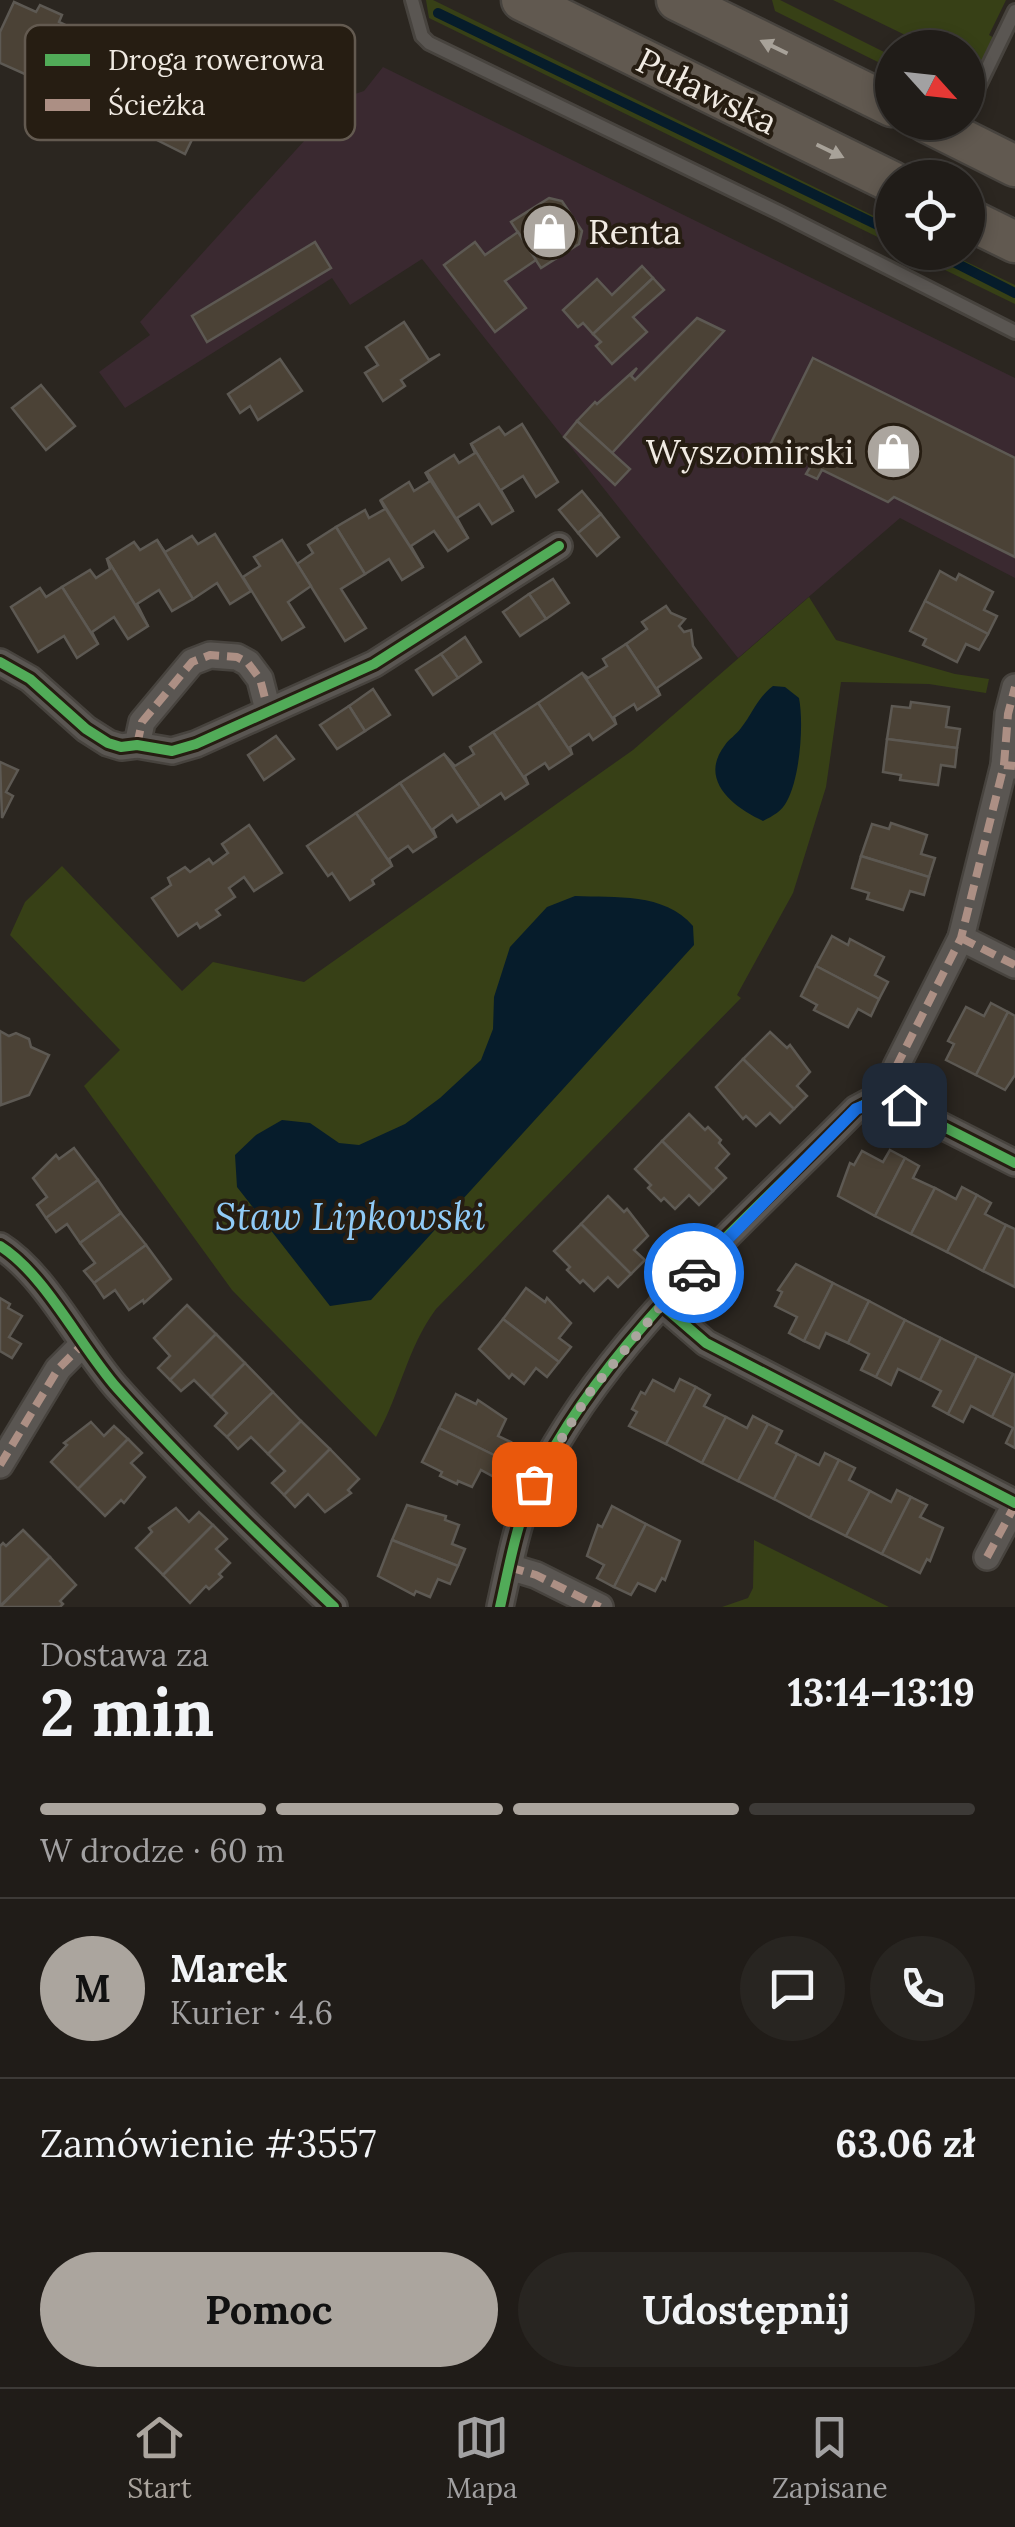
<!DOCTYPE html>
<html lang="pl">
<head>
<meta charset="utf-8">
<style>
	body { margin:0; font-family:Lora,serif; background:#282521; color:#f1f3f6; height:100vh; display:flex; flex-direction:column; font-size:38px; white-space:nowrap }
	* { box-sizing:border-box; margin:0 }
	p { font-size:32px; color:#a2a1a2 }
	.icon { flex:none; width:55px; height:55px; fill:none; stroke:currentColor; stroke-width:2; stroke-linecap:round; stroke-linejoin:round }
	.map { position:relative; height:1607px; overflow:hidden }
	.panel { display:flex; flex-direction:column; background:#201c18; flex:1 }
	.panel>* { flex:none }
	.needle { width:65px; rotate:117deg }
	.tools { position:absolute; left:875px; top:30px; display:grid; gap:20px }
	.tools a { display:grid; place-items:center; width:110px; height:110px; border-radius:50%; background:#201c18; box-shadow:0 5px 15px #0003,0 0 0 2px #3d3a37; font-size:50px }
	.pin { position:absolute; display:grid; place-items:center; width:85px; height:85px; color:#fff; margin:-42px; border-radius:20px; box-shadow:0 5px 15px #0006 }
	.courier { position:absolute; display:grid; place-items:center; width:100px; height:100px; margin:-50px; border:8px solid #1a73e8; border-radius:50%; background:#fff; color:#222; box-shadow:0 2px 12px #0007 }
	.overview em { font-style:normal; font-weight:700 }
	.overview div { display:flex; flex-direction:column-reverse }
	.overview { display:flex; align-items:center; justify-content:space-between; height:170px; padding:0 40px }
	h1 { font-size:65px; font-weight:700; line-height:75px }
	.bar { display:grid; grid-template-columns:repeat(4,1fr); gap:15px 10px; align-content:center; height:120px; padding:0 40px }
	.bar i { height:12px; border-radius:8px; background:#3d3a37 }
	.bar .selected { background:#aba59e }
	.bar p { grid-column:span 4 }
	.line { display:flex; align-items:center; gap:25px; padding:0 40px; border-top:2px solid #3d3a37 }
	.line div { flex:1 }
	.round { display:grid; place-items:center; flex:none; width:105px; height:105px; border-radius:52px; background:#282521 }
	.action { display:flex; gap:20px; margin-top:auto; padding:20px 40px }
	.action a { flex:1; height:115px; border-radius:60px; background:#aba59e; color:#111; font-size:40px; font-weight:700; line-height:115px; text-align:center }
	.action a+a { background:#282521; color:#f1f3f6 }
	.menu { display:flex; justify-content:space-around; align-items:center; height:140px; border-top:2px solid #3d3a37; background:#201c18; font-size:28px; color:#a2a1a2 }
	.menu a { display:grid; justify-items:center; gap:5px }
	.menu .selected { color:#aba59e }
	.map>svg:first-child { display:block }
	.commercial { fill:#3a2930 }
	.green { fill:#374016 }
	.water { fill:#061c2b }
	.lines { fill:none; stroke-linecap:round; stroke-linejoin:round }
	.stream { stroke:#061c2b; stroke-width:10 }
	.building { fill:#4b4236; stroke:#5d5953; stroke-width:2.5 }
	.service-casing { stroke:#47433e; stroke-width:18 }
	.minor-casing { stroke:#47433e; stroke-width:30 }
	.primary-casing { stroke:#47433e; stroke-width:45 }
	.service { stroke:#5a5652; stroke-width:12 }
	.minor { stroke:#5a5652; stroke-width:25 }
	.primary { stroke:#615950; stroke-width:40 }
	.quiet { stroke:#ac8f84; stroke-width:8; stroke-dasharray:15 8; stroke-linecap:butt }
	.cycleway-casing { stroke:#261d12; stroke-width:16 }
	.cycleway { stroke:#51ab58; stroke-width:10 }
	.oneway { fill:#a8a299 }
	.done { stroke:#aba59e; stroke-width:10; stroke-dasharray:0 18 }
	.route { stroke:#1a73e8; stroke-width:12 }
	.labels { text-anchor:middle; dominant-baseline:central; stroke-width:8; stroke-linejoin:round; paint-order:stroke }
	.street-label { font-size:35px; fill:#f0eae2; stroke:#261d12 }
	.poi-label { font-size:35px; fill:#f0eae2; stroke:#261d12; text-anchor:start }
	.water-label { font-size:38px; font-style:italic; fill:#90cbf7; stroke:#261d12 }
	.key { fill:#261d12; stroke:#635a50; stroke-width:2.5 }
	.key-label { font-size:28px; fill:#f0eae2 }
</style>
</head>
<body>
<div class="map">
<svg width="1015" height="1607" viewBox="0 0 1015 1607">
	<rect width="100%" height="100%" fill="#2b2620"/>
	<polygon class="commercial" points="383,67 1015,378 1015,578 900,518 738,658 422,259 350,305 332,278 125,408 99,372 150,335 140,322 343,98 364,91"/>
	<g class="green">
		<polygon points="426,0 433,0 892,225 892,244 429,18"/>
		<polygon points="772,0 780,0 892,56 892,69 775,11"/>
		<polygon points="833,0 1006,0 989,35 994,38 978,71 968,66 968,48 930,47"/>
		<polygon points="910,253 948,253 1015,285 1015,304"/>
		<path d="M809,597l27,43 119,34 34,5 -3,14 -57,-9 -88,-2 -15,105 -33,106 -56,102 4,3 -305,311c-29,39 -36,86 -60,128l-144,-147 -148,-204 36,-36 -110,-115 15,-33 37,-36 120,125 31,-29 91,20 329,-232z"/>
		<polygon points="754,1540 889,1607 722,1607 748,1598 753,1588"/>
	</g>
	<g class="water">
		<path d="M773,686l12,1 14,11c5,26 1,79 -12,103 -5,10 -14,15 -24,20 -30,-14 -65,-41 -38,-76 4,-6 11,-10 16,-17 12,-15 16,-30 32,-42z"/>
		<path d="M575,896c40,2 89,-4 118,30l1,19 -323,355 -41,6 -93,-119 -2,-32 21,-20 26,-15 28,3 29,20 20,2 46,-21 35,-26 41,-38 12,-31 1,-32 16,-50 37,-40z"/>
	</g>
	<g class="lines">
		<g class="stream">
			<polyline points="438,13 892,232"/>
			<polyline points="934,252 1015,293"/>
		</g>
	</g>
	<g class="building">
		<polygon points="14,2 36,12 40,5 62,15 59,22 82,33 73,52 80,59 79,66 74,71 64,70 56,88 0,63 0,32"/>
		<polygon points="172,84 210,102 185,154 147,135"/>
		<polygon points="549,198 562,201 582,231 579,244 541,268 511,222"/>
		<polygon points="518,232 536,260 505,281 526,308 495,332 444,265 475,242 485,255"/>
		<polygon points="315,242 331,268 207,342 192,316"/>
		<polygon points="642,266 653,278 593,334 583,323 578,327 563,310 597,279 612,295"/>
		<polygon points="653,278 664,290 633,317 647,332 612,364 596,346 601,342 593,334"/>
		<polygon points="697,318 724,331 612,453 577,421 595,402 597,404 637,368 631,376 635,380"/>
		<polygon points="404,322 429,360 440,354 401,380 405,386 383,401 365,373 378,365 366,347"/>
		<polygon points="813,358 1015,458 1015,557 894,497 888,502 822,470 817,479 806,474 812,464 770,445"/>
		<polygon points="280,359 302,391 258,420 250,406 240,413 228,394"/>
		<polygon points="41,385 75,426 46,450 12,408"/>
		<polygon points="577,421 630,469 615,485 564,437"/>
		<polygon points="522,424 558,482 536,497 523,476 501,490 513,511 471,444 499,427 505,435"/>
		<polygon points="471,444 513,511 492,524 479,504 457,518 468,538 427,472 454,455 459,463 475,453"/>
		<polygon points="425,472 468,538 448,551 434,531 411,546 423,567 381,500 409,482 414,491 430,481"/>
		<polygon points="582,491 601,514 578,533 559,510"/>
		<polygon points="380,500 423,567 402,580 389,559 365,574 336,527 365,510 369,518 385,509"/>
		<polygon points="601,514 619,537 597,556 578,533"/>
		<polygon points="336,527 365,574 341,589 366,628 345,641 297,564 313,553 308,545"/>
		<polygon points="215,534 251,591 230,604 217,583 193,599 157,540 165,552 192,536 198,544"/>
		<polygon points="157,540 193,599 172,611 159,590 137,604 148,626 107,559 134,542 140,550"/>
		<polygon points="282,540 311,586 288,602 304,627 282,640 243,577 260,566 254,557"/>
		<polygon points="107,559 148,626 128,639 114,617 92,632 98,644 62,587 90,570 96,578 110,569"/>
		<polygon points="940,571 956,580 959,574 993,592 984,610 997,616 988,634 925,601"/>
		<polygon points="553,579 569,603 546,619 529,594"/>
		<polygon points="62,587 98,644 77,658 64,636 38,652 11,607 40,588 46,597"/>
		<polygon points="529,594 546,619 520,636 503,612"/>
		<polygon points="925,601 988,634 979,650 966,644 957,662 923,645 926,639 910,631"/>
		<polygon points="666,606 671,613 685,619 679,626 684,632 691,630 693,646 701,658 657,688 660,695 626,644 647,629 642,622"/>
		<polygon points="465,637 481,662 458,678 441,654"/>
		<polygon points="626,644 660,695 637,710 634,704 614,717 616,724 582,673 588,678 607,666 603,659"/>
		<polygon points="441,654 458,678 433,695 416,670"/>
		<polygon points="582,673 616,724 593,740 589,734 570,747 572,754 538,703"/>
		<polygon points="373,689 390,715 365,731 349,706"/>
		<polygon points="911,702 949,707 946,727 960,729 957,748 887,739 892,706 910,708"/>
		<polygon points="538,703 572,754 549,769 545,763 525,776 528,784 493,732"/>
		<polygon points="349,706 365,731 337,749 320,725"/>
		<polygon points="493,732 528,784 505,799 501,793 480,807 444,754 455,766 474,754 470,747"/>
		<polygon points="276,736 294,759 264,780 248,755"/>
		<polygon points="887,739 957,748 955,767 941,765 938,785 900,780 901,775 883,772"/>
		<polygon points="444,754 480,807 457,822 452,815 433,829 436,837 400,783"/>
		<polygon points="0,762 18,770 6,792 13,796 2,818"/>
		<polygon points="400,783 436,837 413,852 408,846 389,859 392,866 356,813"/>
		<polygon points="356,813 392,866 372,880 374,884 350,900 332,873 328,876 307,846"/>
		<polygon points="891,823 927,835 921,854 935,858 929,877 861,856 872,824 889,829"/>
		<polygon points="249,825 282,873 254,891 244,877 229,888 235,897 216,910 220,915 200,928 197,923 178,936 152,898 171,885 168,878 185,867 190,872 209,859 213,864 228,853 222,844"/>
		<polygon points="861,856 929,877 924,895 910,891 903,910 867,899 869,893 852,888"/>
		<polygon points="832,936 848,945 850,939 884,957 875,975 888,982 879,999 816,966"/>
		<polygon points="816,966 879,999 871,1016 858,1009 848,1027 814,1010 817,1005 801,996"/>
		<polygon points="991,1003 1008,1012 976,1075 946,1060 954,1044 948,1041 966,1007 984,1016"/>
		<polygon points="1008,1012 1015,1016 1015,1075 1005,1090 976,1075"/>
		<polygon points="0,1031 9,1036 16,1033 29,1039 31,1047 49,1055 29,1095 1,1105"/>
		<polygon points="770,1032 787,1048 790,1045 810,1072 797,1086 807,1096 794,1109 743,1059"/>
		<polygon points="743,1059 794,1109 780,1123 770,1113 756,1126 746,1116 743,1119 716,1087"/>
		<polygon points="689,1114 705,1130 708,1127 721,1140 719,1143 729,1154 716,1168 726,1178 713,1191 662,1141"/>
		<polygon points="662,1141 713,1191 699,1205 689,1195 675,1209 664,1198 661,1201 648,1188 651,1185 635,1169"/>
		<polygon points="74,1148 98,1180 46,1218 37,1205 47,1197 33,1178 56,1155 59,1159"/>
		<polygon points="890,1150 905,1158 875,1216 838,1196 850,1163 854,1165 862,1151 883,1162"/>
		<polygon points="905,1158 919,1166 913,1178 935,1188 911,1234 875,1216"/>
		<polygon points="98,1180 121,1213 80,1243 67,1224 56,1232 46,1218"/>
		<polygon points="962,1187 977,1195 947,1252 911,1234 935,1188 956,1199"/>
		<polygon points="977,1195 991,1203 985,1214 1006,1225 983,1271 947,1252"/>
		<polygon points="608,1196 624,1212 627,1209 648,1236 634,1250 645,1260 631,1274 581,1224"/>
		<polygon points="121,1213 146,1245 94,1283 84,1271 95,1263 80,1243"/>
		<polygon points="581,1224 631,1274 618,1287 608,1277 594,1291 583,1280 580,1283 567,1270 570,1267 554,1251"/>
		<polygon points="1006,1225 1015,1229 1015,1287 983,1271"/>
		<polygon points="146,1245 171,1279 144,1303 143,1300 129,1310 115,1290 104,1298 94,1283"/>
		<polygon points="796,1264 833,1283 804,1341 789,1333 797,1317 775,1306 782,1292 778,1290"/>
		<polygon points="833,1283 869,1301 848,1343 826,1333 819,1348 804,1341"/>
		<polygon points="526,1288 545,1302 547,1298 571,1323 559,1338 571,1347 559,1362 503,1319"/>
		<polygon points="0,1298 10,1304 8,1308 22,1316 9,1337 21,1344 12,1358 0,1351"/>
		<polygon points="869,1301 905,1320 876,1377 861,1370 869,1354 848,1343"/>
		<polygon points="187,1305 216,1334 170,1380 158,1368 170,1356 154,1338"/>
		<polygon points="503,1319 559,1362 547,1377 536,1368 524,1384 512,1374 509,1378 479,1349"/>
		<polygon points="905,1320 941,1338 920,1380 898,1369 891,1385 876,1377"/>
		<polygon points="216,1334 245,1363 211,1397 194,1380 181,1391 170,1380"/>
		<polygon points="941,1338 977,1356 948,1414 933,1406 941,1391 920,1380"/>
		<polygon points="977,1356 1013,1374 992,1417 971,1406 963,1422 948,1414"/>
		<polygon points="245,1363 273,1392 227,1437 215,1426 227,1413 211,1397"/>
		<polygon points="1013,1374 1015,1375 1015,1448 1006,1443 1013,1428 992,1417"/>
		<polygon points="680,1379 696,1387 666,1444 629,1426 637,1412 632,1409 641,1392 645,1394 653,1380 674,1391"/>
		<polygon points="696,1387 710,1395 704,1406 726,1417 702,1463 666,1444"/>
		<polygon points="273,1392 301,1421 268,1454 251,1437 238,1449 227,1437"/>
		<polygon points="456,1394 476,1404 478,1400 506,1419 498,1436 511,1442 502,1459 439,1428"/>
		<polygon points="753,1416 768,1424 738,1481 702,1463 726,1417 747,1428"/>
		<polygon points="301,1421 330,1449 284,1495 272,1483 285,1471 268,1454"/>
		<polygon points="91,1422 104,1436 114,1426 128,1439 78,1489 51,1462 67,1445 64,1443"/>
		<polygon points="768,1424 782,1431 776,1443 797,1454 774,1499 738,1481"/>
		<polygon points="439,1428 502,1459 494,1477 481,1470 472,1487 458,1481 457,1484 440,1476 442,1472 422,1462"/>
		<polygon points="128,1439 142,1453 131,1463 145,1477 124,1503 121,1500 105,1516 78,1489"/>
		<polygon points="330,1449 359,1479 348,1490 351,1493 325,1512 308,1494 295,1507 284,1495"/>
		<polygon points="825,1453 839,1460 810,1518 774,1499 797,1454 819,1465"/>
		<polygon points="839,1460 855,1468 849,1480 870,1491 846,1536 810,1518"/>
		<polygon points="897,1490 911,1497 882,1554 846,1536 870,1491 891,1502"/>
		<polygon points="911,1497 927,1505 920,1517 943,1528 930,1561 927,1559 920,1573 882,1554"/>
		<polygon points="407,1505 446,1516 445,1520 459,1525 452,1544 465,1549 458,1566 392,1540"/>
		<polygon points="612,1506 646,1524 614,1587 597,1578 604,1565 587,1556 598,1525 602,1527"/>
		<polygon points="176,1508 189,1522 199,1512 213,1525 163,1575 136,1548 152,1532 149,1528"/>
		<polygon points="646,1524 680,1541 665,1580 662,1578 655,1591 638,1583 631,1595 614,1587"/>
		<polygon points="213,1525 227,1539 216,1549 230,1563 219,1574 222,1577 209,1589 206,1586 190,1603 163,1575"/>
		<polygon points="23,1530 50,1557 0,1606 0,1546 3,1543 6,1546"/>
		<polygon points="392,1540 458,1566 450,1584 438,1579 430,1597 416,1591 414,1595 378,1576"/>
		<polygon points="50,1557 76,1585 60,1601 63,1604 60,1607 0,1607"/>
	</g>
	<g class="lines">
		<defs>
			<g id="service">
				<polyline points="412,0 422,36 429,43 780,213 1015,332"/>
				<polyline points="968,108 1015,11"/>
			</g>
			<g id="minor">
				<polyline points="0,662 30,679 86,729 108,743 121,747 137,745 172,751 196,744 374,664 559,546"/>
				<polyline points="137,745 142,722 192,662 210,655 237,657 248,663 260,679 268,710"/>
				<polyline points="1004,765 1008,714 1015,687"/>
				<polyline points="961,938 1015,965"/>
				<polyline points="896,1067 961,938 1004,765 1015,766"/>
				<path d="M0,1246c45,28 80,100 117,142 68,76 142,148 217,219"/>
				<polyline points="662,1305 706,1343 1015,1503"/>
				<polyline points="0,1465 58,1369 82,1345"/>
				<polyline points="987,1557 1015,1505"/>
				<polyline points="509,1567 536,1575 600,1607"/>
				<path d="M500,1607c9,-40 17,-87 35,-124 69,-142 211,-262 321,-374l13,-7 24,-1 122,62"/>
			</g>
			<g id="primary">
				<polyline points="522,0 892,182"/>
				<polyline points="677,0 892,106"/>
				<polyline points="927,122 1015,166"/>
				<polyline points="968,219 1015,242"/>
			</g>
		</defs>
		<use href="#service" class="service-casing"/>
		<use href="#minor" class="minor-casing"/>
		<use href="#primary" class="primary-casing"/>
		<use href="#service" class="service"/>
		<use href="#minor" class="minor"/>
		<use href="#primary" class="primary"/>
		<g class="quiet">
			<polyline points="137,745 142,722 192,662 210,655 237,657 248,663 260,679 268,710"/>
			<polyline points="1004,765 1008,714 1015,687"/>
			<polyline points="961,938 1015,965"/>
			<polyline points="896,1067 961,938 1004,765 1015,766"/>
			<polyline points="0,1465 58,1369 82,1345"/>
			<polyline points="987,1557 1015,1505"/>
			<polyline points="509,1567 536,1575 600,1607"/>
		</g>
		<defs>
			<g id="cycleway">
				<polyline points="0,662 30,679 86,729 108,743 121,747 137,745 172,751 196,744 374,664 559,546"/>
				<path d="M0,1246c45,28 80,100 117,142 68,76 142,148 217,219"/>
				<polyline points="662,1305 706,1343 1015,1503"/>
				<path d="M500,1607c9,-40 17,-87 35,-124 69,-142 211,-262 321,-374l13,-7 24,-1 122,62"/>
			</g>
		</defs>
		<use href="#cycleway" class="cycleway-casing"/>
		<use href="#cycleway" class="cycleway"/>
	</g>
	<defs><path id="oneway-solid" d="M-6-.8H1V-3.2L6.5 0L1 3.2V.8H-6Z" transform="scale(2.5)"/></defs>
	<g class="oneway">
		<use href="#oneway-solid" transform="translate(774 47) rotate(-154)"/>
		<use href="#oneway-solid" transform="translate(830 151) rotate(26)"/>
	</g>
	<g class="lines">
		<polyline class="done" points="534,1484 590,1392 662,1305 694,1273"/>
		<polyline class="route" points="694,1273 856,1109 880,1100 904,1105"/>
	</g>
	<defs>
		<symbol id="shop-disc" viewBox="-11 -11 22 22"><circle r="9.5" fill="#aba59e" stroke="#261d12"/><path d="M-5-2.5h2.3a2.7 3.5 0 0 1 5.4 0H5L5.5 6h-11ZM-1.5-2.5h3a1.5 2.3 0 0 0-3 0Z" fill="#fff"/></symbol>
	</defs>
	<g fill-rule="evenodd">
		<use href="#shop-disc" x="518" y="200" width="63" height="63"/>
		<use href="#shop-disc" x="862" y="420" width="63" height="63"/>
	</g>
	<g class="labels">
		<g class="street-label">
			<text transform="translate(707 91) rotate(26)">Puławska</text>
		</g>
		<g class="poi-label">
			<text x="588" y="231">Renta</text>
			<text x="854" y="451" text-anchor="end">Wyszomirski</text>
		</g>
		<g class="water-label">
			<text x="350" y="1216">Staw Lipkowski</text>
		</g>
	</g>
	<rect x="25" y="25" width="330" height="115" rx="15" class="key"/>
	<rect x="45" y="54" width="45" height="12" fill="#51ab58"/>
	<rect x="45" y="99" width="45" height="12" fill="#ac8f84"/>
	<g class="key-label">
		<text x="108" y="70">Droga rowerowa</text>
		<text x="108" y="115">Ścieżka</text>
	</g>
</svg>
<div class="tools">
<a><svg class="needle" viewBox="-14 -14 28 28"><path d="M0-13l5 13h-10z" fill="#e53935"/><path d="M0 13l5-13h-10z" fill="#a2a1a2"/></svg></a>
<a><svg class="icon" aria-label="locate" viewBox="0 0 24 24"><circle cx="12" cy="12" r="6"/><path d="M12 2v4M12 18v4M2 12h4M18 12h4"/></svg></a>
</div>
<div class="pin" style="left:534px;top:1484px;background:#ea580c"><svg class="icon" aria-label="bag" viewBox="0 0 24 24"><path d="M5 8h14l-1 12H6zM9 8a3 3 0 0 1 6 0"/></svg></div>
<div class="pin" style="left:904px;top:1105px;background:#1f2937"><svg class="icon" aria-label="home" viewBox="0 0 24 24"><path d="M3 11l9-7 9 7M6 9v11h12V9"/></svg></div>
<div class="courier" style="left:694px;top:1273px"><svg class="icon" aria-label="car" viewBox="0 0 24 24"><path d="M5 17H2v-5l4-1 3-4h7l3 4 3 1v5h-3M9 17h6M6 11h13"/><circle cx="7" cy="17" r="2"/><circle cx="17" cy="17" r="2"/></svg></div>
</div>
<section class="panel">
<div class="overview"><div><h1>2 min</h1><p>Dostawa za</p></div><em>13:14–13:19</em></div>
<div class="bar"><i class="selected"></i><i class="selected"></i><i class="selected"></i><i></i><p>W drodze · 60 m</p></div>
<div class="line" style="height:180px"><b class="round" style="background:#aba59e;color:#111">M</b><div><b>Marek</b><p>Kurier · 4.6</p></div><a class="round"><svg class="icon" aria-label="chat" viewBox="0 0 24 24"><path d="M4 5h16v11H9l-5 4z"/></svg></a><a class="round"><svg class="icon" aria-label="phone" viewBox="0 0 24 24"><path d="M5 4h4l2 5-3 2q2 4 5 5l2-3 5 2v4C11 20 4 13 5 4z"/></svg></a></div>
<div class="line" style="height:130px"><div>Zamówienie #3557</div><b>63.06 zł</b></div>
<div class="action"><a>Pomoc</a><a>Udostępnij</a></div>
</section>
<nav class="menu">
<a class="selected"><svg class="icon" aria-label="home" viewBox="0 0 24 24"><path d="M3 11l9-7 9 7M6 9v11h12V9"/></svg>Start</a>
<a><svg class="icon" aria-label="map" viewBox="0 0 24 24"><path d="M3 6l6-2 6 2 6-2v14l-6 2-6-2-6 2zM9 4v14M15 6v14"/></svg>Mapa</a>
<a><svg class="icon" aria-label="saved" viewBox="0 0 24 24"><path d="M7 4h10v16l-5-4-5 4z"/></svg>Zapisane</a>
</nav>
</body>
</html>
